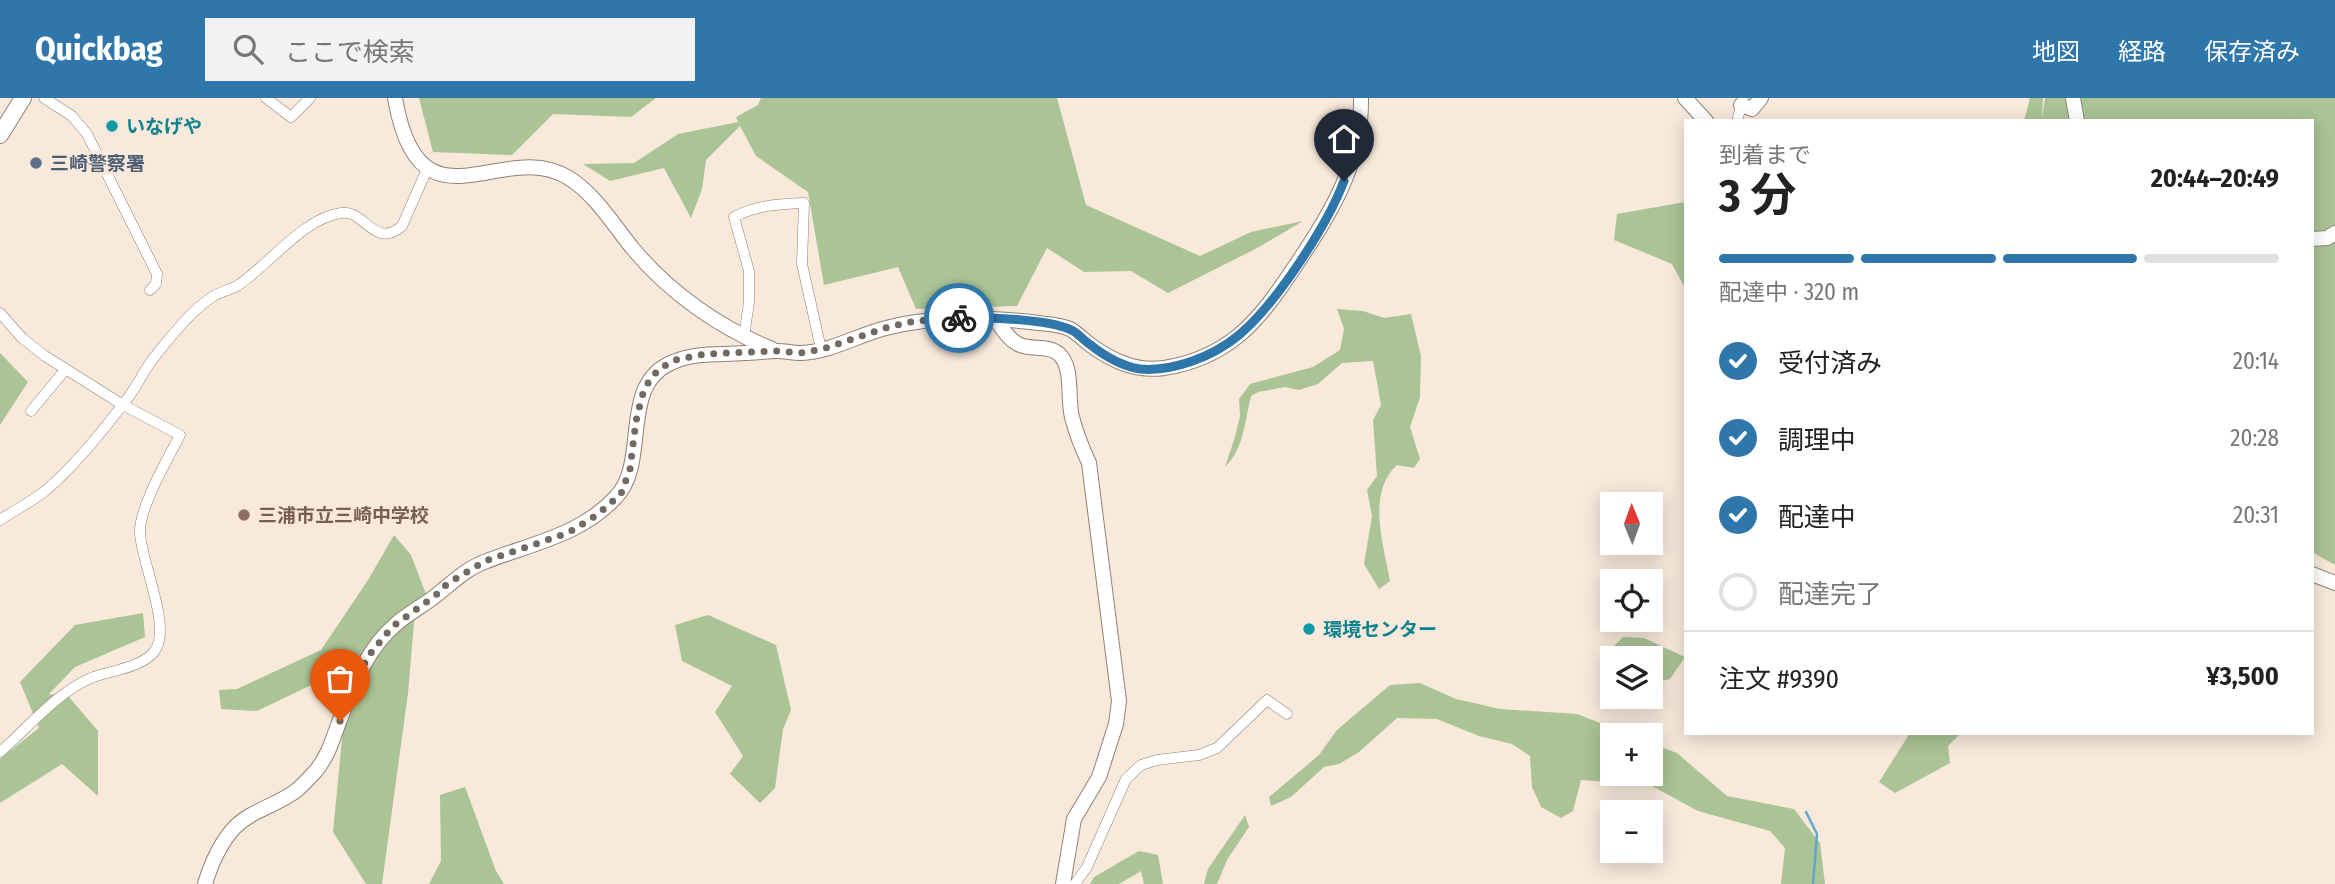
<!DOCTYPE html>
<html lang="ja">
<head>
<meta charset="utf-8">
<style>
	body { margin:0; font-family:"Fira Sans Condensed","Noto Sans JP",sans-serif; background:#f2f2f2; color:#222; height:100vh; display:flex; flex-direction:column; font-size:26px; white-space:nowrap }
	* { box-sizing:border-box; margin:0 }
	p { font-size:23px; color:#767676 }
	.icon { flex:none; width:38px; height:38px; fill:none; stroke:currentColor; stroke-width:2; stroke-linecap:round; stroke-linejoin:round }
	.map { position:relative; flex:1; overflow:hidden }
	.details { position:absolute; left:1684px; top:21px; width:630px; height:616px; display:flex; flex-direction:column; background:#fff; border-radius:0px; box-shadow:0 4px 18px #0003 }
	.details>* { flex:none }
	.needle { width:46px; rotate:359deg }
	.fabs { position:absolute; left:1600px; top:394px; display:grid; gap:14px }
	.fabs a { display:grid; place-items:center; width:63px; height:63px; border-radius:0px; background:#fff; box-shadow:0 4px 18px #0003; font-size:35px }
	.pin { position:absolute; display:grid; place-items:center; width:60px; height:60px; color:#fff; margin:-72px -30px; border-radius:50% 50% 50% 0; rotate:-45deg; box-shadow:0 0 7px #0007 }
	.pin .icon { rotate:45deg }
	.courier { position:absolute; display:grid; place-items:center; width:70px; height:70px; margin:-35px; border:5px solid #2f77ab; border-radius:50%; background:#fff; color:#222; box-shadow:0 2px 9px #0007 }
	.head em { font-style:normal; font-weight:700 }
	.head div { display:flex; flex-direction:column-reverse }
	.head { display:flex; align-items:center; justify-content:space-between; height:119px; padding:0 35px }
	h1 { font-size:46px; font-weight:700; line-height:52px }
	.bar { display:grid; grid-template-columns:repeat(4,1fr); gap:10px 7px; align-content:center; height:84px; padding:0 35px }
	.bar i { height:9px; border-radius:5px; background:#e0e0e0 }
	.bar .selected { background:#2f77ab }
	.bar p { grid-column:span 4 }
	.line { display:flex; align-items:center; gap:18px; padding:0 35px; border-top:2px solid #e0e0e0 }
	.line div { flex:1 }
	ol { padding:0 35px; list-style:none }
	li { display:flex; align-items:center; gap:21px; height:77px }
	li p { margin-inline-start:auto }
	li .icon { padding:7px; border-radius:50%; background:#2f77ab; color:#fff; stroke-width:4 }
	li:last-child { color:#767676 }
	li i { width:38px; height:38px; border:4px solid #e0e0e0; border-radius:50% }
	header { display:flex; align-items:center; gap:42px; box-sizing:border-box; height:98px; padding:0 35px; background:#2f77ab; color:#fff }
	header strong { font-size:33px }
	nav { display:flex; gap:38px; margin-inline-start:auto; font-size:24px }
	.search { width:490px; height:63px; background:#f2f2f2; display:flex; align-items:center; gap:18px; box-sizing:border-box; padding:0 24px; border-radius:0px; color:#767676; font-size:26px }
	.map>svg:first-child { display:block }
	.green { fill:#aac495 }
	.lines { fill:none; stroke-linecap:round; stroke-linejoin:round }
	.stream { stroke:#60a7c7; stroke-width:2.5 }
	.street-casing { stroke:#8f8276; stroke-width:11 }
	.secondary-casing { stroke:#8f8276; stroke-width:16 }
	.primary-casing { stroke:#8f8276; stroke-width:18 }
	.street { stroke:#fff; stroke-width:10 }
	.secondary { stroke:#fff; stroke-width:14 }
	.primary { stroke:#fff; stroke-width:16 }
	.done { stroke:#726a61; stroke-width:7; stroke-dasharray:0 12.6 }
	.route { stroke:#2f77ab; stroke-width:9 }
	.culture-dot { fill:#0f9aa8; stroke:#f8e9db; stroke-width:2.5 }
	.service-dot { fill:#5c6f8a; stroke:#f8e9db; stroke-width:2.5 }
	.education-dot { fill:#8d6e63; stroke:#f8e9db; stroke-width:2.5 }
	.labels { text-anchor:middle; dominant-baseline:central; stroke-width:7; stroke-linejoin:round; paint-order:stroke }
	.culture-label { font-size:19px; font-weight:bold; fill:#0d838f; stroke:#f8e9db; text-anchor:start }
	.service-label { font-size:19px; font-weight:bold; fill:#4e5e75; stroke:#f8e9db; text-anchor:start }
	.education-label { font-size:19px; font-weight:bold; fill:#785e54; stroke:#f8e9db; text-anchor:start }
</style>
</head>
<body>
<header>
<strong>Quickbag</strong>
<div class="search"><svg class="icon" aria-label="search" viewBox="0 0 24 24"><circle cx="10" cy="10" r="6"/><path d="M15 15l6 6"/></svg>ここで検索</div>
<nav><a>地図</a><a>経路</a><a>保存済み</a></nav>
</header>
<div class="map">
<svg width="2335" height="786" viewBox="0 0 2335 786">
	<rect width="100%" height="100%" fill="#f8e9db"/>
	<g class="green">
		<polygon points="419,0 656,0 631,19 553,16 512,57 433,54"/>
		<polygon points="761,0 1057,0 1086,107 1200,158 1251,134 1303,123 1259,149 1168,195 1131,173 1084,174 1047,150 1017,208 916,211 898,169 824,187 808,94 756,58 740,28 706,62 702,91 691,120 664,70 610,83 583,66 634,65 678,36 738,24 736,19 758,7"/>
		<polygon points="2030,0 2043,0 2042,21 2045,0 2335,0 2335,467 2312,454 2312,23 2024,23"/>
		<polygon points="1685,104 1685,190 1672,166 1614,142 1617,116"/>
		<path d="M1337,211l26,2 21,7 27,-4 10,42 -1,41 -10,30 10,32 -6,9 -17,-3c-31,28 -13,81 -7,116l-11,8 -15,-25 8,-48 -5,-26 10,-14 -4,-56 8,-15 -8,-44 -31,2 -24,21 -19,6 -14,-3 -27,5 -7,4c-6,24 -7,53 -26,71l10,-30 5,-21 -1,-17 11,-15 63,-17 27,-17 4,-21z"/>
		<polygon points="0,255 28,284 0,327"/>
		<polygon points="394,437 411,457 426,496 415,514 408,595 382,786 366,786 333,734 349,569 257,613 221,611 219,592 237,591 321,552 368,482"/>
		<polygon points="143,515 145,539 75,569 49,596 69,599 98,633 98,698 62,666 0,705 0,661 39,630 20,584 75,527"/>
		<polygon points="708,517 776,547 791,612 783,631 775,690 760,705 730,676 743,658 715,614 732,588 682,563 675,527"/>
		<polygon points="1623,539 1644,540 1685,559 1670,581 1650,586 1650,560 1614,560 1609,553"/>
		<polygon points="1420,585 1456,601 1500,611 1577,616 1631,637 1612,637 1612,676 1650,676 1650,645 1677,655 1727,698 1794,711 1820,745 1825,786 1781,786 1785,750 1770,733 1698,713 1650,687 1581,682 1573,713 1561,720 1541,709 1532,689 1530,658 1512,646 1479,638 1437,621 1397,620 1359,654 1339,666 1324,669 1291,699 1271,708 1269,699 1319,657 1337,632 1390,587"/>
		<polygon points="1910,635 1961,635 1948,648 1950,665 1895,695 1879,684"/>
		<polygon points="465,689 496,773 504,786 429,786 441,763 440,697"/>
		<polygon points="1245,717 1249,729 1227,762 1217,786 1204,786 1208,771"/>
		<polygon points="1139,753 1158,757 1163,786 1144,786 1141,773 1119,786 1090,786 1094,779"/>
	</g>
	<g class="lines">
		<polyline class="stream" points="1806,714 1817,736 1813,786"/>
		<defs>
			<g id="street">
				<polyline points="44,0 72,18 87,36 157,176 156,186 150,192"/>
				<polyline points="266,0 291,19 310,0"/>
				<polyline points="1737,23 1743,0"/>
				<path d="M0,215l22,25 23,18 78,49 57,30c-12,24 -41,72 -40,98 1,29 33,96 14,119 -15,17 -43,18 -63,26 -35,15 -63,50 -91,74"/>
				<path d="M744,239l5,-35v-31l-15,-54c23,-12 45,-13 70,-14l-2,61 19,85"/>
				<polyline points="31,313 65,272"/>
				<path d="M0,422c15,-10 31,-18 45,-29 31,-26 58,-60 82,-92 11,-14 18,-31 29,-44 16,-20 36,-45 56,-58 8,-5 17,-7 25,-11 31,-20 66,-68 104,-73 24,-4 33,37 61,13l26,-59"/>
				<polyline points="1075,786 1087,769 1126,681 1141,667 1157,662 1199,657 1217,650 1267,602 1287,616"/>
			</g>
			<g id="secondary">
				<path d="M395,0c24,142 108,38 174,80 27,17 45,48 65,72 36,43 86,78 138,99"/>
				<polyline points="1685,0 1706,23"/>
				<polyline points="2073,0 2077,23"/>
				<polyline points="1741,7 1752,11 1761,0"/>
				<polyline points="2312,141 2327,140 2335,135"/>
				<path d="M996,222c6,8 12,19 22,24 12,7 30,0 41,10 15,14 8,45 13,63 4,16 10,31 17,46l30,238 -3,23 -17,53 -25,42 -11,65"/>
				<polyline points="2312,476 2335,485"/>
				<path d="M205,786c6,-20 15,-41 30,-57 17,-17 43,-22 62,-37 6,-5 12,-12 17,-17 13,-14 19,-34 25,-51 14,-35 26,-71 56,-97 12,-11 26,-18 39,-28 17,-13 32,-29 53,-36 46,-18 94,-26 129,-64 34,-35 2,-113 57,-135 23,-10 47,-7 71,-9 11,0 22,-2 33,-2 8,0 16,2 24,2 29,-1 57,-18 85,-25 49,-13 103,-11 153,-5 9,1 23,2 31,6 7,4 14,11 19,15 23,17 47,28 75,24 26,-4 53,-15 74,-32 22,-18 40,-44 56,-68 36,-54 68,-103 67,-170"/>
			</g>
			<polyline id="primary" points="0,37 23,0"/>
		</defs>
		<use href="#street" class="street-casing"/>
		<use href="#secondary" class="secondary-casing"/>
		<use href="#primary" class="primary-casing"/>
		<use href="#street" class="street"/>
		<use href="#secondary" class="secondary"/>
		<use href="#primary" class="primary"/>
	</g>
	<g class="lines">
		<polyline class="done" points="340,623 356,580 370,556 392,529 436,497 447,486 485,463 568,435 597,417 621,396 630,371 636,323 642,298 649,283 659,271 675,262 705,256 776,253 800,255 823,251 888,229 915,223 959,220"/>
		<path class="route" d="M959,220c26,-1 90,1 112,12 6,2 11,9 17,13 15,12 32,23 52,26 33,3 74,-13 99,-34 37,-31 88,-109 105,-154"/>
	</g>
	<g class="culture-dot">
		<circle cx="112" cy="28" r="7"/>
		<circle cx="1309" cy="531" r="7"/>
	</g>
	<circle class="service-dot" cx="36" cy="65" r="7"/>
	<circle class="education-dot" cx="244" cy="417" r="7"/>
	<g class="labels">
		<g class="culture-label">
			<text x="126" y="28">いなげや</text>
			<text x="1323" y="531">環境センター</text>
		</g>
		<g class="service-label">
			<text x="50" y="65">三崎警察署</text>
		</g>
		<g class="education-label">
			<text x="258" y="417">三浦市立三崎中学校</text>
		</g>
	</g>
</svg>
<div class="fabs">
<a><svg class="needle" viewBox="-14 -14 28 28"><path d="M0-13l5 13h-10z" fill="#e53935"/><path d="M0 13l5-13h-10z" fill="#767676"/></svg></a>
<a><svg class="icon" aria-label="locate" viewBox="0 0 24 24"><circle cx="12" cy="12" r="6"/><path d="M12 2v4M12 18v4M2 12h4M18 12h4"/></svg></a>
<a><svg class="icon" aria-label="layers" viewBox="0 0 24 24"><path d="M12 4l9 5-9 5-9-5zM3 14l9 5 9-5"/></svg></a>
<a>+</a>
<a>−</a>
</div>
<div class="pin" style="left:340px;top:623px;background:#ea580c"><svg class="icon" aria-label="bag" viewBox="0 0 24 24"><path d="M5 8h14l-1 12H6zM9 8a3 3 0 0 1 6 0"/></svg></div>
<div class="pin" style="left:1344px;top:83px;background:#1f2937"><svg class="icon" aria-label="home" viewBox="0 0 24 24"><path d="M3 11l9-7 9 7M6 9v11h12V9"/></svg></div>
<div class="courier" style="left:959px;top:220px"><svg class="icon" aria-label="bike" viewBox="0 0 24 24"><circle cx="6" cy="16" r="4"/><circle cx="18" cy="16" r="4"/><path d="M6 16l4-8h5l3 8M10 8l3 8H6M13 5h3"/></svg></div>
<section class="details">
<div class="head"><div><h1>3 分</h1><p>到着まで</p></div><em>20:44–20:49</em></div>
<div class="bar"><i class="selected"></i><i class="selected"></i><i class="selected"></i><i></i><p>配達中 · 320 m</p></div>
<ol>
<li><svg class="icon" aria-label="check" viewBox="0 0 24 24"><path d="M5 12l5 5 9-10"/></svg>受付済み<p>20:14</p></li>
<li><svg class="icon" aria-label="check" viewBox="0 0 24 24"><path d="M5 12l5 5 9-10"/></svg>調理中<p>20:28</p></li>
<li><svg class="icon" aria-label="check" viewBox="0 0 24 24"><path d="M5 12l5 5 9-10"/></svg>配達中<p>20:31</p></li>
<li><i></i>配達完了</li>
</ol>
<div class="line" style="height:91px"><div>注文 #9390</div><b>¥3,500</b></div>
</section>
</div>
</body>
</html>
